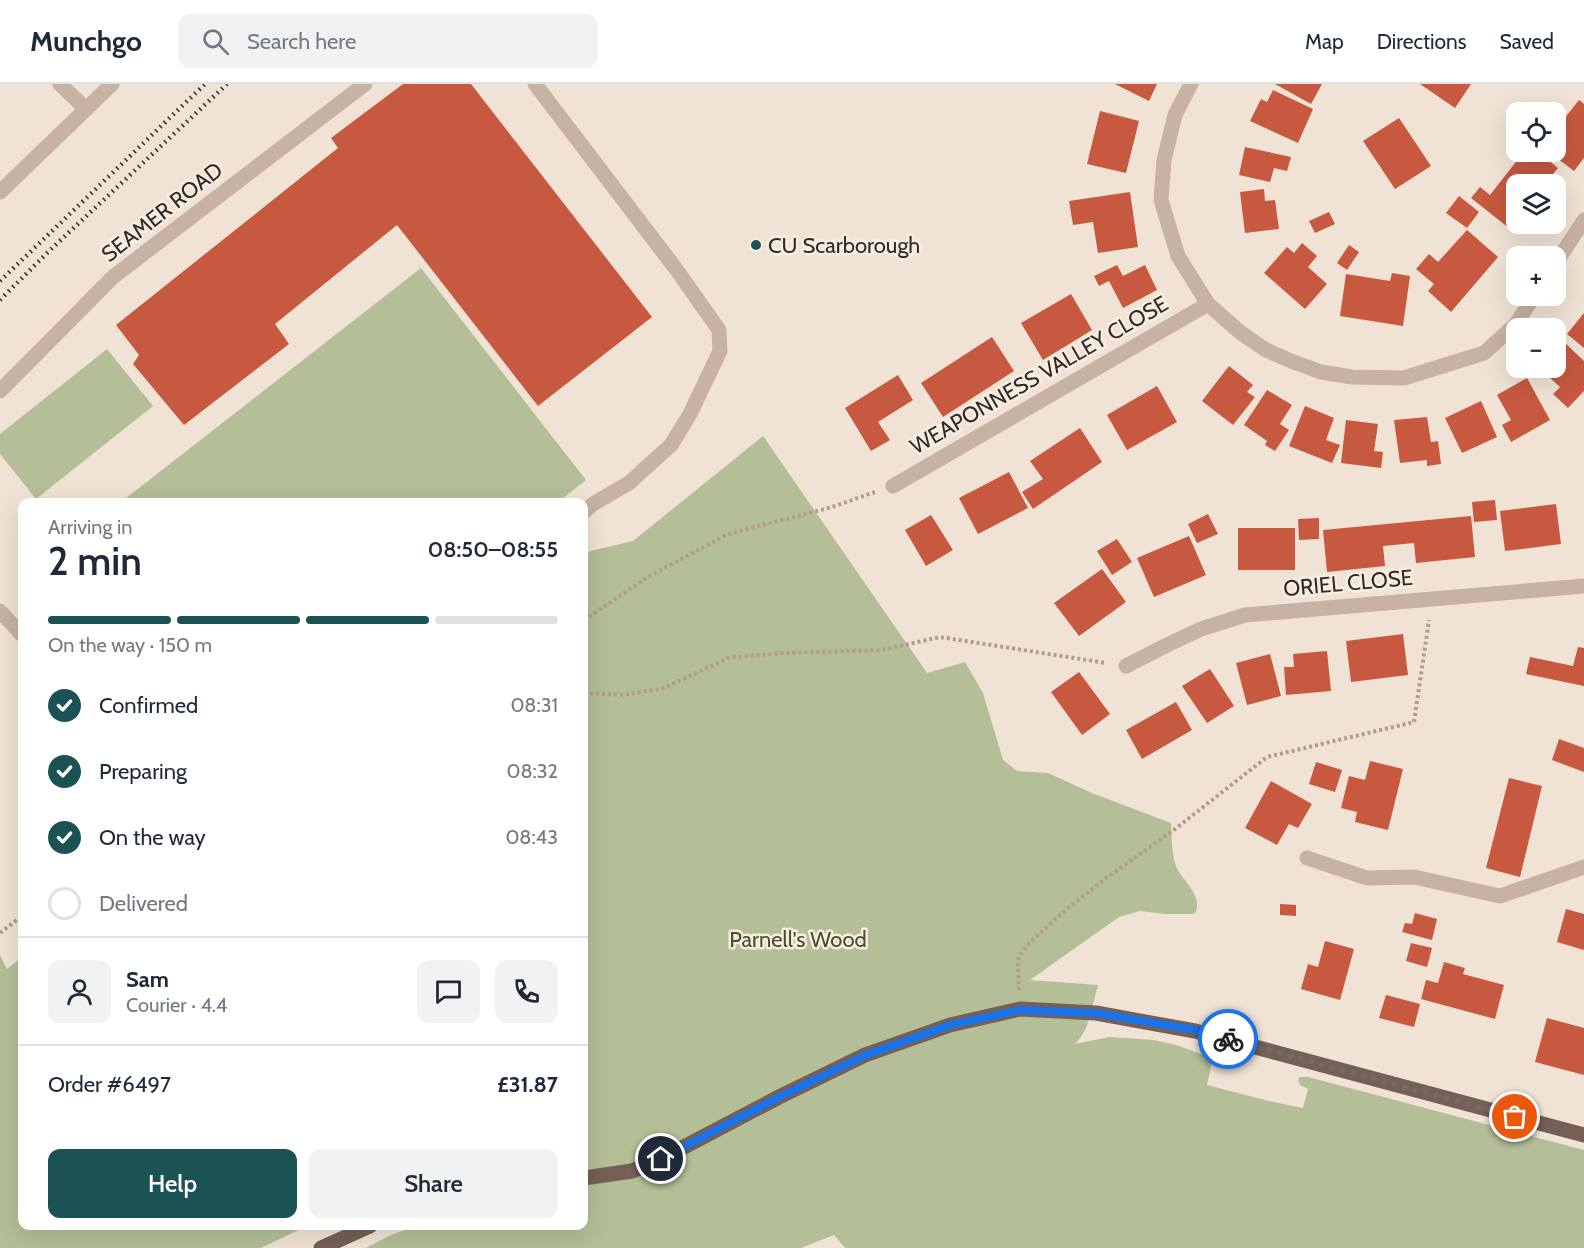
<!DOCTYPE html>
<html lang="en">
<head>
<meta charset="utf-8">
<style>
	body { margin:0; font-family:Cabin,sans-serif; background:#f2f2f3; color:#1f2937; height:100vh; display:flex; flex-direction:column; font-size:22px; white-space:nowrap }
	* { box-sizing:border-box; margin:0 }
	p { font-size:20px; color:#747a83 }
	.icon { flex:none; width:33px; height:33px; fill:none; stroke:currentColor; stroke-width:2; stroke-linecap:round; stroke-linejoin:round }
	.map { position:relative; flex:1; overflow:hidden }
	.details { position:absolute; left:18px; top:414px; width:570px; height:732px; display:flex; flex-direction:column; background:#fff; border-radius:12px; box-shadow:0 6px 24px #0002 }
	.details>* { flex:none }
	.buttons { position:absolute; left:1506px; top:18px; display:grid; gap:12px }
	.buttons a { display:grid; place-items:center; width:60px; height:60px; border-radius:12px; background:#fff; box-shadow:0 6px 24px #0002; font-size:30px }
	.pin { position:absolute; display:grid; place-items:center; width:51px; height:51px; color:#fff; margin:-26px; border:3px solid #fff; border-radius:50%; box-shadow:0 2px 6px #0007 }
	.courier { position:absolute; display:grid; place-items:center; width:60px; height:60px; margin:-30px; border:4px solid #1a73e8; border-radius:50%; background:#fff; color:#222; box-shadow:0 2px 8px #0007 }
	.headline em { font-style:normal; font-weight:600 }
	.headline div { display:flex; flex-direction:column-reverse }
	.headline { display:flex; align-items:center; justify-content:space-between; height:102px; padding:0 30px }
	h1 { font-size:39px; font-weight:600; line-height:45px }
	.bar { display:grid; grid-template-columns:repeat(4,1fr); gap:9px 6px; align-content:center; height:72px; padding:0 30px }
	.bar i { height:8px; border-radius:4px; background:#e0e1e3 }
	.bar .current { background:#1b5354 }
	.bar p { grid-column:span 4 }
	.line { display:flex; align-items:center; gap:15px; padding:0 30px; border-top:2px solid #e0e1e3 }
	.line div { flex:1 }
	.round { display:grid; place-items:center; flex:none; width:63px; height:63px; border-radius:12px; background:#f2f2f3 }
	ol { padding:0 30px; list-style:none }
	li { display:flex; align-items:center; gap:18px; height:66px }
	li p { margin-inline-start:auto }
	li .icon { padding:6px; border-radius:50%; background:#1b5354; color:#fff; stroke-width:4 }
	li:last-child { color:#747a83 }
	li i { width:33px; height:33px; border:3px solid #e0e1e3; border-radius:50% }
	.cta { display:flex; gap:12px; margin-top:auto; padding:12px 30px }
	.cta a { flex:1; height:69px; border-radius:12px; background:#1b5354; color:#fff; font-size:24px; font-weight:600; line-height:69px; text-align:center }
	.cta a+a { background:#f2f2f3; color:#1f2937 }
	header { display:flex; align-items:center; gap:36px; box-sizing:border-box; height:84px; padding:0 30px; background:#fff; border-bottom:2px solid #e0e1e3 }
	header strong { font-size:28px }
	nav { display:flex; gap:33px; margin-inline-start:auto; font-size:21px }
	.search { width:420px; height:54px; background:#f2f2f3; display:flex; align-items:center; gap:15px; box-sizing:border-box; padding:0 21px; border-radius:12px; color:#747a83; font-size:22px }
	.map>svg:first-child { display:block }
	.green { fill:#b4bf97 }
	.building { fill:#c6593f }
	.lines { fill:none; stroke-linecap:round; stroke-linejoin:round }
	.path { stroke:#b49c8d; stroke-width:4; stroke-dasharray:3 3; stroke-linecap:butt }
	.minor { stroke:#c8b2a3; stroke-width:15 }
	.major { stroke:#755f56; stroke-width:15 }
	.rail { stroke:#332925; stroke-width:4.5; stroke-dasharray:1.5 4.5; stroke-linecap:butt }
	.done { stroke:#756a63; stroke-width:6; stroke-dasharray:0 10.8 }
	.route { stroke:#1a73e8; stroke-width:8 }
	.poi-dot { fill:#1b5354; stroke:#f9ede2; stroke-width:2 }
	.labels { text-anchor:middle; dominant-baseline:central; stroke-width:5; stroke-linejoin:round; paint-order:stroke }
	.street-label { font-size:22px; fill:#332925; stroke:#f9ede2 }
	.poi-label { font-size:22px; fill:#332925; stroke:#f9ede2; text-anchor:start }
	.park-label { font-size:22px; fill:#445129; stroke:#f9ede2 }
</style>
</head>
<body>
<header>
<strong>Munchgo</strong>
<div class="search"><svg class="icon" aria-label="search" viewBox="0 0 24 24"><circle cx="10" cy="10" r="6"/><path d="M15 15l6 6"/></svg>Search here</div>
<nav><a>Map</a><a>Directions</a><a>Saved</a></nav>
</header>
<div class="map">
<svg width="1584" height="1164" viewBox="0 0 1584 1164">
	<rect width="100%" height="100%" fill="#f0e3d6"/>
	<g class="green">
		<polygon points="421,184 586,396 558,418 121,418"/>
		<polygon points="107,265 153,322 36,415 0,370 0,350"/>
		<path d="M763,352l164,237 38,-11 18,31 20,67 14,11 31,2 44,20 79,30c1,14 0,30 5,43 6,15 26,27 20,46l-3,2h-28l-25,-3 -21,6 -89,63 68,5c-6,20 -8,45 -23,59l34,-7 45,3 22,5 37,13 -6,27 62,16 34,7 5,-19 -8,-4 -2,-5 2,-3h8l276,73v98h-739l-11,-13 -33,13h-435l25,-13 24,-9h169v-670l6,-5 43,-10z"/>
		<polygon points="0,871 7,885 22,873 22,1142 307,1142 261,1164 0,1164"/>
	</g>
	<g class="building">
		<polygon points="403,0 471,0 652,233 538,322 397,141 275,240 289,260 184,341 133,280 139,271 116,241 338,64 331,54"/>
		<polygon points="1115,0 1157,0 1149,17"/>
		<polygon points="1275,0 1322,0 1311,20"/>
		<polygon points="1420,0 1471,0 1455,24"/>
		<polygon points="1273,6 1313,25 1298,59 1250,37 1261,15 1267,18"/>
		<polygon points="1579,16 1584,20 1584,74 1574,87 1549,68 1556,68 1556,45"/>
		<polygon points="1100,27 1139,37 1126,89 1087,80"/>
		<polygon points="1399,34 1431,82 1395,105 1363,57"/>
		<polygon points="1245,63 1291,73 1287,87 1274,84 1270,98 1239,91"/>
		<polygon points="1519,68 1538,68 1558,84 1553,90 1557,93 1551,100 1516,100 1516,140 1521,140 1514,148 1471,114 1480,103 1490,111 1522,70"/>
		<polygon points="1264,105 1265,117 1275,116 1279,145 1245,149 1240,108"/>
		<polygon points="1130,108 1138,163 1098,169 1093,138 1073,141 1069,117"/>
		<polygon points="1459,112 1479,128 1467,144 1446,129"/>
		<polygon points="1329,128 1335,140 1315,149 1309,137"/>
		<polygon points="1467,146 1498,173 1451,228 1428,207 1434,200 1416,185 1429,170 1438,178"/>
		<polygon points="1302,159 1317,172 1308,183 1327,200 1305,225 1264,189 1287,163 1294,169"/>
		<polygon points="1349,161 1359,168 1347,186 1337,179"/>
		<polygon points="1117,181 1123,192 1145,181 1157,206 1123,224 1109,197 1099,202 1094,192"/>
		<polygon points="1392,189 1410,192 1403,242 1340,232 1346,190 1390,197"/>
		<polygon points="1071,210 1092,246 1043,276 1021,239"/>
		<polygon points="1584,229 1584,264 1567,250"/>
		<polygon points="992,253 1014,287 943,333 921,299"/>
		<polygon points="1563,257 1584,277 1584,307 1568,324 1553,310 1560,303 1539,284 1556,284 1556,265"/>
		<polygon points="1229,282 1253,301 1247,308 1255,313 1233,341 1202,317"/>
		<polygon points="898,291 913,316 878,338 890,356 871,367 845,324"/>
		<polygon points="1527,294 1550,336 1511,358 1502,341 1511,336 1497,311"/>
		<polygon points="1157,302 1177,338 1127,366 1107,331"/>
		<polygon points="1267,306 1292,321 1280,340 1289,346 1275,367 1265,361 1267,357 1244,341"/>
		<polygon points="1481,317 1497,353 1462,369 1445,334"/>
		<polygon points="1305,322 1334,334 1326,356 1340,361 1332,379 1289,362"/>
		<polygon points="1427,333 1431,358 1438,357 1441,380 1427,382 1427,376 1400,379 1394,336"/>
		<polygon points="1346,336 1378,340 1374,367 1383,368 1381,384 1341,379"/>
		<polygon points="1080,344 1102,378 1033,425 1022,408 1043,395 1030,377"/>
		<polygon points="1009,388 1028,424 978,450 959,414"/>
		<polygon points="1495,416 1497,436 1474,438 1472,418"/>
		<polygon points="1556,420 1561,460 1505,467 1500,427"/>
		<polygon points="1208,430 1218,450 1197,459 1188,440"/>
		<polygon points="931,431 953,466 926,482 905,446"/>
		<polygon points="1471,432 1475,473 1416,479 1414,459 1383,462 1385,482 1327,488 1323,446"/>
		<polygon points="1319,434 1319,455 1299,456 1298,435"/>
		<rect x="1238" y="444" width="57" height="42"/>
		<polygon points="1189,452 1206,491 1154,513 1137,474"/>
		<polygon points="1117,455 1132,478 1112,491 1097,467"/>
		<polygon points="1102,485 1126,518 1079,552 1054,519"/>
		<polygon points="1403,550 1408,591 1351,598 1346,557"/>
		<polygon points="1578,563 1584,564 1584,602 1526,590 1530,573 1573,582"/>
		<polygon points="1327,567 1331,607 1286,611 1284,583 1294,583 1293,570"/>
		<polygon points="1270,570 1281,612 1247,621 1236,579"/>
		<polygon points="1210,585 1234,622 1207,639 1182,602"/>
		<polygon points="1079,588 1110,630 1082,651 1051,608"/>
		<polygon points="1176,618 1192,646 1142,675 1126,646"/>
		<polygon points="1559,655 1584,664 1584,688 1552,676"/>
		<polygon points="1370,677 1403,685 1388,746 1355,738 1357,728 1341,724 1349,692 1365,696"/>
		<polygon points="1316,678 1342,686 1335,708 1309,700"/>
		<polygon points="1509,694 1542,702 1520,793 1486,784"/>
		<polygon points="1271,697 1312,720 1298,744 1289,740 1277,761 1245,744"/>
		<polygon points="1280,820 1296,821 1296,832 1280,831"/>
		<polygon points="1566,825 1584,830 1584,866 1557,858"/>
		<polygon points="1415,829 1437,835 1432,856 1402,848 1405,839 1412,840"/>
		<polygon points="1325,857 1354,865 1340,916 1301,905 1308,880 1318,883"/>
		<polygon points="1411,859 1432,864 1427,883 1406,877"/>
		<polygon points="1444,878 1465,884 1463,890 1504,901 1495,935 1421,915 1426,896 1438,899"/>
		<polygon points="1386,911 1420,920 1414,943 1379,934"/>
		<polygon points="1547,934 1584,944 1584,991 1535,978"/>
	</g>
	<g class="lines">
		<g class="path">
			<polyline points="584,536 648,493 728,450 832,423 875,408"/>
			<polyline points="584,609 623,611 664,604 728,574 784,569 882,566 940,553 1106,579"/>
			<polyline points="0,849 22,832"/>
			<polyline points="1019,906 1018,880 1019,872 1031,857 1067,825 1105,795 1175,745 1267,673 1414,638 1429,536"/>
		</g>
		<g class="minor">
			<polyline points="60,0 86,25"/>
			<polyline points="535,0 676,185 719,246 720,267 690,330 671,361 629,399 593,420 584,428"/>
			<polyline points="1191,0 1175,31 1164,76 1161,116 1178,172 1208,220 1241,249 1266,266 1291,277 1321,288 1352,293 1404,294 1484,269 1516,240 1534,212"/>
			<polyline points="0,108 112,0"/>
			<polyline points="1556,179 1584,136"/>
			<polyline points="0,307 113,193 365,0"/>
			<polyline points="893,402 1208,220"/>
			<polyline points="0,527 22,551"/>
			<polyline points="1126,582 1167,561 1201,545 1245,531 1584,502"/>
			<polyline points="1307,774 1367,794 1414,793 1500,812 1584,783"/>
		</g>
		<g class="major">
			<polyline points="584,1094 632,1087 661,1075 779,1013 865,971 950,941 1020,925 1096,929 1195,947 1584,1051"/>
			<polyline points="321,1164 370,1142"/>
		</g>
		<g class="rail">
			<polyline points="0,197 205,0"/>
			<polyline points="0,216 47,169 227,0"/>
		</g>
	</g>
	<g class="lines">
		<polyline class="done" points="1228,955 1515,1033"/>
		<polyline class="route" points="661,1075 779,1013 866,971 950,941 1020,926 1096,929 1195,946 1228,955"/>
	</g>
	<circle class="poi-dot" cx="756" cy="161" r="6"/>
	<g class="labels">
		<g class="street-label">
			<text transform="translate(162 128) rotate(-38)">SEAMER ROAD</text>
			<text transform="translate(1039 291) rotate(-30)">WEAPONNESS VALLEY CLOSE</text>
			<text transform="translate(1348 499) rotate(-5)">ORIEL CLOSE</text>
		</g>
		<g class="poi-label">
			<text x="768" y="161">CU Scarborough</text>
		</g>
		<g class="park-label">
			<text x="798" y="855">Parnell's Wood</text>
		</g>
	</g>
</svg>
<div class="buttons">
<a><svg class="icon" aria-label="locate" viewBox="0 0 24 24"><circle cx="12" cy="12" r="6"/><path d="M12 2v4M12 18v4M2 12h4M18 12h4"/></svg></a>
<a><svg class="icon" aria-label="layers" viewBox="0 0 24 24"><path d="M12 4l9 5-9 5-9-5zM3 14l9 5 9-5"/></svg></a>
<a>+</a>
<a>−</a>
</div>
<div class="pin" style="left:1515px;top:1033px;background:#ea580c"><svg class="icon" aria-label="bag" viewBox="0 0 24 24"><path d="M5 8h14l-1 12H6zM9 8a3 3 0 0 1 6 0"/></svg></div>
<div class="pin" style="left:661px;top:1075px;background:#1f2937"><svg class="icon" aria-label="home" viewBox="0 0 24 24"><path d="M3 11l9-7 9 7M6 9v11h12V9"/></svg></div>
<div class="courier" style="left:1228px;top:955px"><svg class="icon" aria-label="bike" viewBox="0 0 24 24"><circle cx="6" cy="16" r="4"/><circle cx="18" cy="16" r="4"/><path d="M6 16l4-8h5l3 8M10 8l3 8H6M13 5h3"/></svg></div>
<section class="details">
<div class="headline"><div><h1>2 min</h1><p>Arriving in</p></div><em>08:50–08:55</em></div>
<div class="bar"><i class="current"></i><i class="current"></i><i class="current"></i><i></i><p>On the way · 150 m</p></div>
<ol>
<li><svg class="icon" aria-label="check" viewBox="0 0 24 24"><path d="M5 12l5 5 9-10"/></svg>Confirmed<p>08:31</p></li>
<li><svg class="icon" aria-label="check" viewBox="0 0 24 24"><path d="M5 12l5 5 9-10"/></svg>Preparing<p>08:32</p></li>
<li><svg class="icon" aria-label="check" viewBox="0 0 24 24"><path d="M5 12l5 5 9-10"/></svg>On the way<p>08:43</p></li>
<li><i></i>Delivered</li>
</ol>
<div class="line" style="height:108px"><a class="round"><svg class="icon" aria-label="person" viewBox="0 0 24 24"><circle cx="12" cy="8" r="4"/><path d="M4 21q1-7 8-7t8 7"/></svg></a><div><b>Sam</b><p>Courier · 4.4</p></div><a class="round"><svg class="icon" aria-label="chat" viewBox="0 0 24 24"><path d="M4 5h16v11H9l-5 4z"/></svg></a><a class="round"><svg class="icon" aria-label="phone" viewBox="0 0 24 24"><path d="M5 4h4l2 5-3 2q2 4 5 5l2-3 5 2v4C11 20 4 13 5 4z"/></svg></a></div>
<div class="line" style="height:78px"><div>Order #6497</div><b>£31.87</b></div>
<div class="cta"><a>Help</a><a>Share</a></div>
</section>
</div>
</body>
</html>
